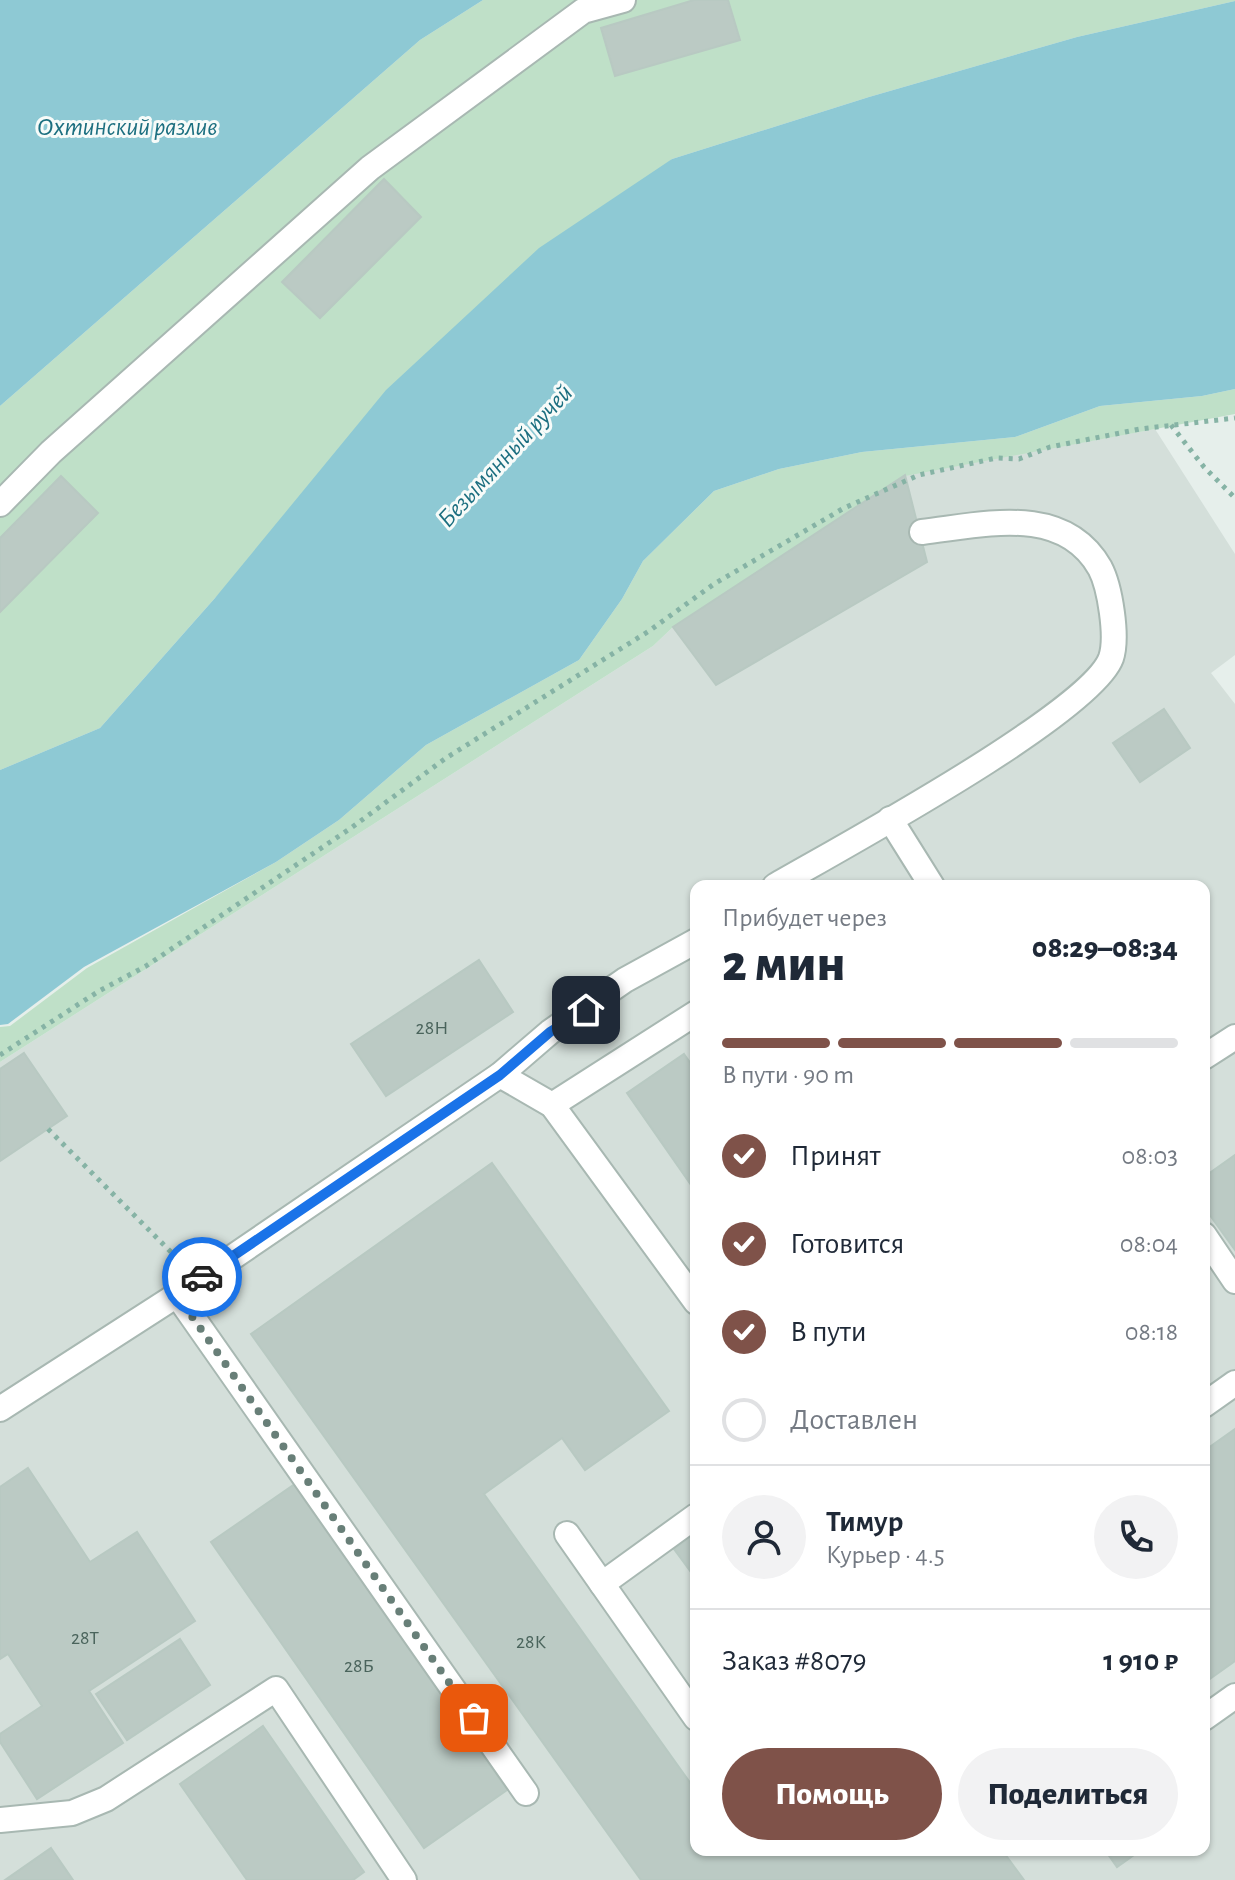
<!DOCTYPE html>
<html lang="ru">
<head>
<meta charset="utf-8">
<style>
	body { margin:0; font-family:"Alegreya Sans",sans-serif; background:#f2f2f3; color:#1f2937; height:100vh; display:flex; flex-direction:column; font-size:30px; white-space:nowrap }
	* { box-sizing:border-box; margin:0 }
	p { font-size:26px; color:#747a83 }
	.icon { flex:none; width:44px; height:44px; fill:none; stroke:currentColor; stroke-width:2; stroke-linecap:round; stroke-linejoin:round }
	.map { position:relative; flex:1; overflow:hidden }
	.details { position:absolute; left:690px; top:880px; width:520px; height:976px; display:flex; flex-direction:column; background:#fff; border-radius:16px; box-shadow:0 2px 6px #0004 }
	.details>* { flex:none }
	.pin { position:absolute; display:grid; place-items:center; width:68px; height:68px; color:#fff; margin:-34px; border-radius:16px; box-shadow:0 4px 12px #0006 }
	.courier { position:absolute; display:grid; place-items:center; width:80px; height:80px; margin:-40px; border:6px solid #1a73e8; border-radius:50%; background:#fff; color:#222; box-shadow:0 2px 10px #0007 }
	.headline em { font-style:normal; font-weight:800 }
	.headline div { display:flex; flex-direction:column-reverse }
	.headline { display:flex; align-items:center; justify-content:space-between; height:136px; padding:0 32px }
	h1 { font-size:52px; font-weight:800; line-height:60px }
	.bar { display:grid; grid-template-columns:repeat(4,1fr); gap:12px 8px; align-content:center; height:96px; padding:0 32px }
	.bar i { height:10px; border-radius:6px; background:#e0e1e3 }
	.bar .selected { background:#7f5249 }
	.bar p { grid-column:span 4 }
	.line { display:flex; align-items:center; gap:20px; padding:0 32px; border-top:2px solid #e0e1e3 }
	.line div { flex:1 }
	.round { display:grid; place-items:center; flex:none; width:84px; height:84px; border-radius:42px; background:#f2f2f3 }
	ol { padding:0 32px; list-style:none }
	li { display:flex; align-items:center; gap:24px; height:88px }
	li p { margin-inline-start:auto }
	li .icon { padding:8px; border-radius:50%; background:#7f5249; color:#fff; stroke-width:4 }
	li:last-child { color:#747a83 }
	li i { width:44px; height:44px; border:4px solid #e0e1e3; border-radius:50% }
	.primary-button { display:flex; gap:16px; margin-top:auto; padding:16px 32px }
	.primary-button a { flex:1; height:92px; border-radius:48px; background:#7f5249; color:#fff; font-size:32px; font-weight:800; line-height:92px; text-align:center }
	.primary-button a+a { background:#f2f2f3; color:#1f2937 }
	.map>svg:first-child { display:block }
	.built { fill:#d4dfda; fill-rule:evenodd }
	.green { fill:#bfe0c8 }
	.water { fill:#8ec9d4 }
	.building { fill:#bbcac4; stroke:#b8c9c2; stroke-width:2 }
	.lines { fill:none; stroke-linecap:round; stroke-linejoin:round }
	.minor-casing { stroke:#a8b8b2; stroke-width:28 }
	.path { stroke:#86b3a5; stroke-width:5; stroke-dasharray:4 6; stroke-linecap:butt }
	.minor { stroke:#fff; stroke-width:24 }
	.done { stroke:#687f78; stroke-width:8; stroke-dasharray:0 14.4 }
	.route { stroke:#1a73e8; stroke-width:10 }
	.labels { text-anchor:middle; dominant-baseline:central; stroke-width:6; stroke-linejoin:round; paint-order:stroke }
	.number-label { font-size:20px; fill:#4a645c }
	.water-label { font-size:26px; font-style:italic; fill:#1c6f80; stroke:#f7fbf9 }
</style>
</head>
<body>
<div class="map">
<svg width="1235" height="1880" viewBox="0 0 1235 1880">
	<rect width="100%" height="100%" fill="#e6efeb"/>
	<path class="built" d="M1155,429l80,125v101l-24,18 24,31v1176h-1235v-818l653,-416 20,-19 232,-152zM696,886h508v964h-508z"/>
	<g class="green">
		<polygon points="483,0 1235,0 1235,1 1077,37 869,97 672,159 215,598 100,728 0,770 0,406 420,40"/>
		<polygon points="1235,389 1235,414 905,476 673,627 653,646 0,1062 0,1027 10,1026 87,968 276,862 339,820 426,745 579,660 622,599 643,561 714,491 779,469 862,452 1015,437 1100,406 1202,396"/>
	</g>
	<g class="water">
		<polygon points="0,0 483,0 420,40 0,406"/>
		<polygon points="1235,1 1235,389 1202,396 1100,406 1015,437 862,452 779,469 714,491 643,561 622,599 579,660 426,745 339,820 276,862 84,967 8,1024 0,1025 0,770 100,728 215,598 386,390 539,248 672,159 869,97 1077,37"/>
	</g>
	<g class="building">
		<polygon points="694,0 728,0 740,40 615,76 601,28"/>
		<polygon points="384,179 421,217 320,318 282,282"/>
		<polygon points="905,475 927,562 716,685 673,627"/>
		<polygon points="61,476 98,513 0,612 0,538"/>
		<polygon points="1164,709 1190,748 1140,782 1113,743"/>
		<polygon points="479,960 513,1012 386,1096 351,1044"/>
		<polygon points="24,1053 67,1116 0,1161 0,1069"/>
		<polygon points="684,1054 696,1071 696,1192 627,1093"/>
		<polygon points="1235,1155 1235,1250 1204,1207 1204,1177"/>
		<polygon points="492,1163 669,1411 585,1470 562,1438 484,1494 696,1791 696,1850 1002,1850 1024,1880 641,1880 251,1334"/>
		<polygon points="1235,1429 1235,1661 1204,1683 1204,1451"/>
		<polygon points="28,1468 90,1562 137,1532 195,1621 89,1691 123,1743 37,1799 0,1742 0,1734 42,1706 8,1654 0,1659 0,1487"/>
		<polygon points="295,1484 507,1790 424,1848 211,1542"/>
		<polygon points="696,1533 696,1579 674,1549"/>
		<polygon points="180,1639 210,1685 127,1740 96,1694"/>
		<polygon points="263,1726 364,1872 353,1880 247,1880 180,1784"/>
		<polygon points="51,1848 73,1880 5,1880"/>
		<polygon points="1105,1850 1141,1850 1117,1867"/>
	</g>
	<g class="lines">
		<defs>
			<g id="minor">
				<polyline points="0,504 51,452 370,168 583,11 623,0"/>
				<polyline points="890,819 932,886"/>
				<path d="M775,886c62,-36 316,-173 336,-228 7,-21 -1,-71 -11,-90 -37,-65 -117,-43 -178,-36"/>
				<polyline points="1204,1057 1235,1037"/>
				<polyline points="500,1075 550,1032 625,980 696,941"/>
				<polyline points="552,1105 696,1013"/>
				<polyline points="1204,1235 1235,1281"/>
				<polyline points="177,1295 526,1793"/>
				<polyline points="1204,1405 1235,1383"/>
				<polyline points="0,1409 177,1295 500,1075 552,1105 696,1302"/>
				<polyline points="567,1534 696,1718"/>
				<polyline points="602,1584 696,1516"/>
				<polyline points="1204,1718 1235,1696"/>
				<polyline points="0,1820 72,1813 106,1799 276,1689 404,1880"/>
			</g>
		</defs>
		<use href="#minor" class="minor-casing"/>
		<g class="path">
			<polyline points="1171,425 1204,467 1235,498"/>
			<polyline points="0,1055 99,991 146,966 351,828 446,758 649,631 714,584 844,508 919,475 996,458 1019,459 1050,447 1140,429 1235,418"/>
			<polyline points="48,1129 180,1261"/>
		</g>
		<use href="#minor" class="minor"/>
	</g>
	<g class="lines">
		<polyline class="done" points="202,1277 177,1295 474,1718"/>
		<polyline class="route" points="202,1277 500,1075 550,1032 586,1010"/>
	</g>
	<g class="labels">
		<g class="number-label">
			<text x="432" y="1028">28Н</text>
			<text x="85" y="1638">28Т</text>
			<text x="531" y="1642">28К</text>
			<text x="359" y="1666">28Б</text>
		</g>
		<g class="water-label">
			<text x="127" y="127">Охтинский разлив</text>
			<text transform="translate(505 456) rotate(-47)">Безымянный ручей</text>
		</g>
	</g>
</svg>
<div class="pin" style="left:474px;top:1718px;background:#ea580c"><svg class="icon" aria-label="bag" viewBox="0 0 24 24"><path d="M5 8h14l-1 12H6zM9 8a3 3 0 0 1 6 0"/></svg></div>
<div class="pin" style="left:586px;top:1010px;background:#1f2937"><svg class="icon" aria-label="home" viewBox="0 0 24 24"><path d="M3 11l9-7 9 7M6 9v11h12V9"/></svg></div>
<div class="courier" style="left:202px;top:1277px"><svg class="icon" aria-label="car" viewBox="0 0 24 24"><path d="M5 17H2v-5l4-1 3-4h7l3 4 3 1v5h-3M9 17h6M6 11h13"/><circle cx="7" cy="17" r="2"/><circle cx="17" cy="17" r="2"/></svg></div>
<section class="details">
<div class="headline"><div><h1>2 мин</h1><p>Прибудет через</p></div><em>08:29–08:34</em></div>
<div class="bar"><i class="selected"></i><i class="selected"></i><i class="selected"></i><i></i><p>В пути · 90 m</p></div>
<ol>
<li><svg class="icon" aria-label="check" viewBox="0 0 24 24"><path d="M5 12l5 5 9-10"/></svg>Принят<p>08:03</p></li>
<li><svg class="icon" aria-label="check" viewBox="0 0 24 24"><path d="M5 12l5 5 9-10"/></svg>Готовится<p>08:04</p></li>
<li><svg class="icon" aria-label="check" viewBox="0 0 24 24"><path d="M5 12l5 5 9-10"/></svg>В пути<p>08:18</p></li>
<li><i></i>Доставлен</li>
</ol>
<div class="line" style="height:144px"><a class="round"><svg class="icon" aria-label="person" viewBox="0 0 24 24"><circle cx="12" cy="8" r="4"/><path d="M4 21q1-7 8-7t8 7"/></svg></a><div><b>Тимур</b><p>Курьер · 4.5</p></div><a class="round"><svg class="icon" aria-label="phone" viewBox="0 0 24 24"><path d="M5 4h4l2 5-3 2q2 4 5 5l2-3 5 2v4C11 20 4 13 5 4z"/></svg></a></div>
<div class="line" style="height:104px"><div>Заказ #8079</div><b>1 910 ₽</b></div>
<div class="primary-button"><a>Помощь</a><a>Поделиться</a></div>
</section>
</div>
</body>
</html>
